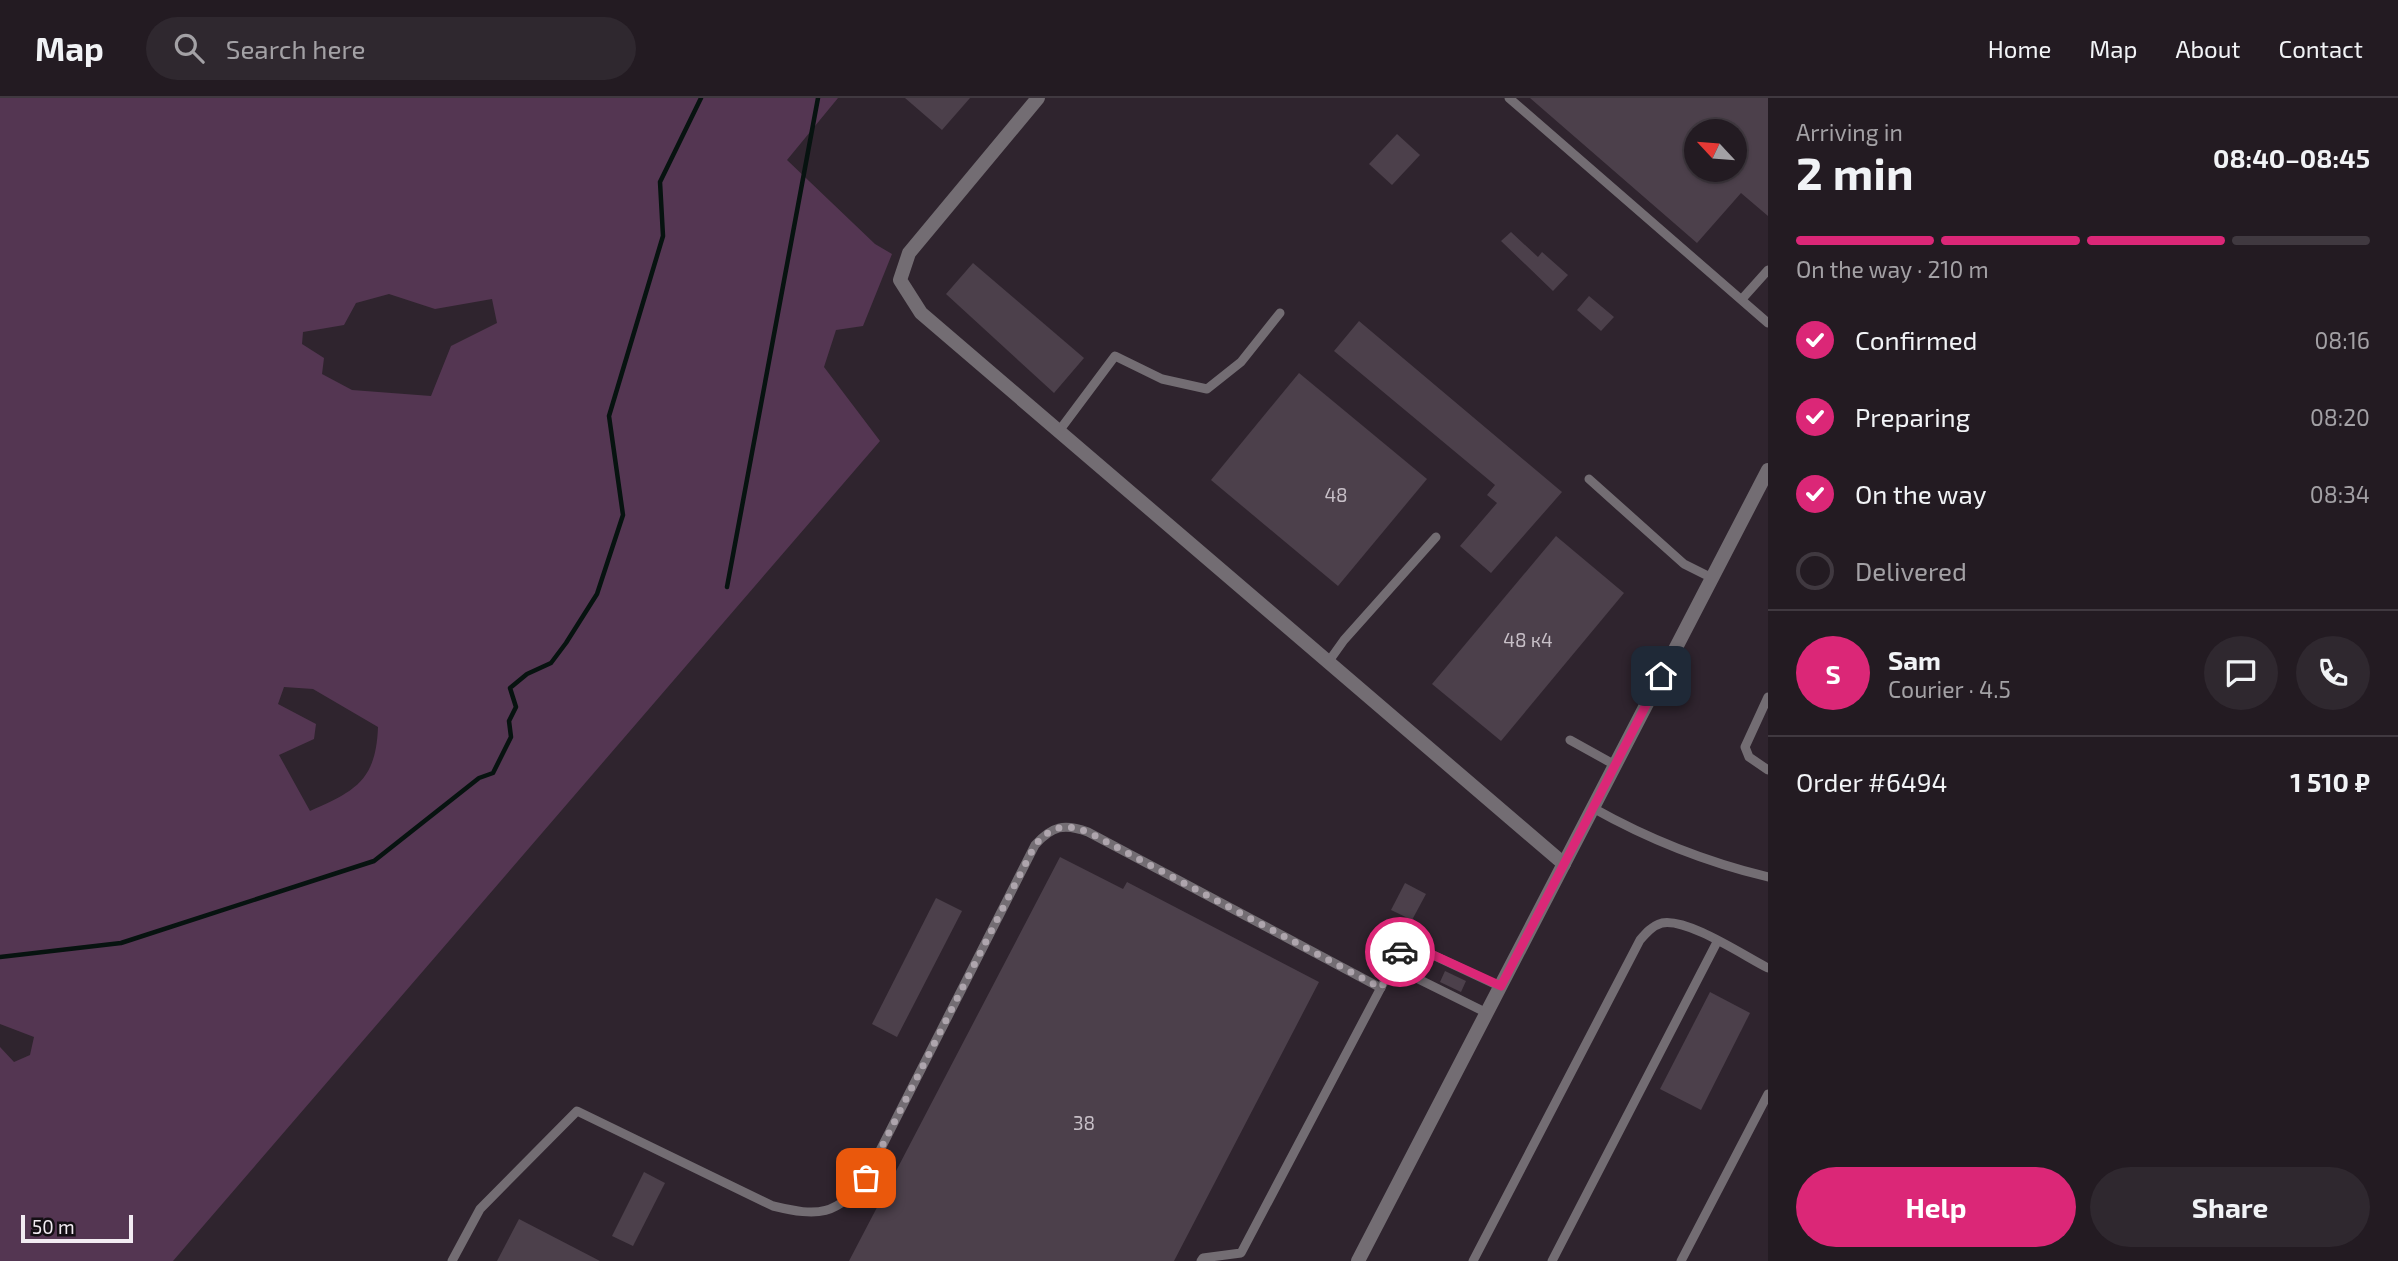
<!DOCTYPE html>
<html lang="en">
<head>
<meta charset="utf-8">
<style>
	body { margin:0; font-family:"Exo 2",sans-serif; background:#2f282f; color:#f1f3f6; height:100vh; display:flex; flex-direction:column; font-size:26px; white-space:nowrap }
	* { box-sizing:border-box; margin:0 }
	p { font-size:23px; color:#a3a1a5 }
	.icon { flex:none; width:38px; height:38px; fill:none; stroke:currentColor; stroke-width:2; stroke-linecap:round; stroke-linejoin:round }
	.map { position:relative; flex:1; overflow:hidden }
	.panel { display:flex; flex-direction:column; background:#231b22; width:630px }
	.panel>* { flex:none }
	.needle { width:46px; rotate:296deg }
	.fabs { position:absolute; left:1684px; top:21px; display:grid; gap:14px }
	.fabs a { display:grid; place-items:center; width:63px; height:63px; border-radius:50%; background:#231b22; box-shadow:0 2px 5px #0004,0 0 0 2px #403940; font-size:35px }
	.scale { position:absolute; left:21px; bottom:18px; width:112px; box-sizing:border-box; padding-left:7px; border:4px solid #f2ebf2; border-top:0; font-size:19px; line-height:24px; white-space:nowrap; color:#f2ebf2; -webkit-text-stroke:5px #140f14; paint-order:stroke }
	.pin { position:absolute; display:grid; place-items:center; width:60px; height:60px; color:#fff; margin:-30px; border-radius:14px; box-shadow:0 4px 10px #0006 }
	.courier { position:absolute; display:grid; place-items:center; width:70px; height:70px; margin:-35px; border:5px solid #db2777; border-radius:50%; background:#fff; color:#222; box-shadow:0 2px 9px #0007 }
	.summary em { font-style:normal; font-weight:700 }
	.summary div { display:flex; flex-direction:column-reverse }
	.summary { display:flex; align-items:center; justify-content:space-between; height:119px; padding:0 28px }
	h1 { font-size:46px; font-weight:700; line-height:52px }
	.bar { display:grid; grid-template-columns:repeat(4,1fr); gap:10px 7px; align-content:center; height:84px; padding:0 28px }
	.bar i { height:9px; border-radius:5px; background:#403940 }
	.bar .on { background:#db2777 }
	.bar p { grid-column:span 4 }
	.line { display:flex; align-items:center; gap:18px; padding:0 28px; border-top:2px solid #403940 }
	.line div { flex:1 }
	.round { display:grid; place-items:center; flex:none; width:74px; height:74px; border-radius:37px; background:#2f282f }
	ol { padding:0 28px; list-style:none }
	li { display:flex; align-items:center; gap:21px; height:77px }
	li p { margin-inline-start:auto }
	li .icon { padding:7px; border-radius:50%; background:#db2777; color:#fff; stroke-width:4 }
	li:last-child { color:#a3a1a5 }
	li i { width:38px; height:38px; border:4px solid #403940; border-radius:50% }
	.primary-button { display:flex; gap:14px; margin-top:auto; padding:14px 28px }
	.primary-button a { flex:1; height:80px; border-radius:42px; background:#db2777; color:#fff; font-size:28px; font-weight:700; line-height:80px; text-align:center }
	.primary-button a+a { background:#2f282f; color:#f1f3f6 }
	header { display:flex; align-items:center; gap:42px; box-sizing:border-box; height:98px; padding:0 35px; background:#231b22; border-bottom:2px solid #403940 }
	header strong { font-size:33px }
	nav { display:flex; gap:38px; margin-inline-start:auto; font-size:24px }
	.search { width:490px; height:63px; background:#2f282f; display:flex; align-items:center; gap:18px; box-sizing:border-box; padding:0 24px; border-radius:38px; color:#a3a1a5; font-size:26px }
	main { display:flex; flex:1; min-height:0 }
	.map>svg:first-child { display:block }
	.green { fill:#543652; fill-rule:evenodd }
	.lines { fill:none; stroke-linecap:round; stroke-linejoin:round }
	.stream { stroke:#071310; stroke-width:4.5 }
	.building { fill:#4c404b; fill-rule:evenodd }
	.service { stroke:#736d73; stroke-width:9 }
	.minor { stroke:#736d73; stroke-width:14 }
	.done { stroke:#aea5ad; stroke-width:7; stroke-dasharray:0 12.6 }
	.route { stroke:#db2777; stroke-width:9 }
	.labels { text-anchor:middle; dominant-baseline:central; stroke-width:6; stroke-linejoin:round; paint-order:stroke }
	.number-label { font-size:19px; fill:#c8c0c8 }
</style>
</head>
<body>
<header>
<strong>Map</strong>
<div class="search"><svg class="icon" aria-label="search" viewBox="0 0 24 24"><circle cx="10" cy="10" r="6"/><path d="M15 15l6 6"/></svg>Search here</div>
<nav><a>Home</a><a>Map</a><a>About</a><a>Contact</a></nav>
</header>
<main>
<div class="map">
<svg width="1768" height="1163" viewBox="0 0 1768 1163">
	<rect width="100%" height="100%" fill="#2f242e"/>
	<path class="green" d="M0,0h838l-51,62 88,84 17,10 -29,72 -27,4 -12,37 56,74 -707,820h-173v-214l14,15 16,-7 4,-18 -34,-13zM389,196l46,15 57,-10 5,24 -46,23 -20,50 -79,-6 -30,-16 2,-16 -22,-14 1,-12 41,-7 12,-22zM284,589l29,2 65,38c-2,54 -23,64 -68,84l-31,-56 35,-16 2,-15 -38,-20z"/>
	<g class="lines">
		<g class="stream">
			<polyline points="727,489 818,0"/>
			<polyline points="0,859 121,845 374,763 479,680 493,675 511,639 509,623 516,609 510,590 527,576 551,565 566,545 597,496 623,417 609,318 663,138 660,84 701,0"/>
		</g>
	</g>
	<g class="building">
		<polygon points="905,0 970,0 942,32"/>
		<path d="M1530,0h238v118l-27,-23 -44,50zM1696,33h38v39h-38z"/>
		<polygon points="1397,36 1420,57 1392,87 1369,66"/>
		<polygon points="1511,134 1538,159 1542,154 1568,177 1553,193 1501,143"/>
		<polygon points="973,165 1084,260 1054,295 946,196"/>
		<polygon points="1589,198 1614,219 1601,233 1577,212"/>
		<polygon points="1359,223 1562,394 1491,475 1460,448 1497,405 1487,397 1495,387 1334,253"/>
		<polygon points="1299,275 1427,381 1338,488 1211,382"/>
		<polygon points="1556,438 1624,495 1501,643 1432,586"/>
		<polygon points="1060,759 1123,791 1127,784 1319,884 1174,1163 849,1163"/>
		<polygon points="1405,785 1426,796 1412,822 1391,812"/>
		<polygon points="936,800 962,813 897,939 872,926"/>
		<polygon points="1445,873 1466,883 1461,894 1440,884"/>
		<polygon points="1710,894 1750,915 1701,1012 1660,991"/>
		<polygon points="644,1074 665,1085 633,1148 612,1138"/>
		<polygon points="519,1121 600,1163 497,1163"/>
	</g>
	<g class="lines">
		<g class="service">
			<polyline points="1509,0 1768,225"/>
			<polyline points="1742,201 1768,172"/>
			<polyline points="1059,333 1115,258 1162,281 1207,291 1241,264 1280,215"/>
			<polyline points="1589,381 1684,466 1712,480"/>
			<polyline points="1329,563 1344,542 1436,439"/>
			<polyline points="1768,599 1745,649 1749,659 1768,672"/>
			<polyline points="1570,642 1615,667"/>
			<path d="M1593,710c55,31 113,54 175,69"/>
			<polyline points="1392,868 1487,915"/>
			<path d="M452,1163l28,-52 97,-98 196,95c46,11 63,10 93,-28l169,-333c17,-19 29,-22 53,-13l293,156"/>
			<polyline points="1201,1163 1203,1160 1241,1155 1405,844 1501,889"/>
			<path d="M1473,1163l167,-321c6,-7 12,-14 22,-17 26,-5 82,33 106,45"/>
			<polyline points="1552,1163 1717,844"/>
			<polyline points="1681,1163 1768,996"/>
		</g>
		<g class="minor">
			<polyline points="1038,0 909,155 900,182 921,215 1564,766"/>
			<polyline points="1358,1163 1768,372"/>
		</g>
	</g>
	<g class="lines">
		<path class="done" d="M866,1080l169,-333c17,-19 29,-22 53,-13l293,156 19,-36"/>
		<polyline class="route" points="1400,854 1405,844 1501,888 1661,578"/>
	</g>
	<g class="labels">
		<g class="number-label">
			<text x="1336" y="396">48</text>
			<text x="1528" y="541">48 к4</text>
			<text x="1084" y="1024">38</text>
		</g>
	</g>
</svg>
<div class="fabs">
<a><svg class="needle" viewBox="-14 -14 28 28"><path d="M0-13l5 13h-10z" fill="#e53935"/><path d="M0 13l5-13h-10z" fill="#a3a1a5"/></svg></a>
</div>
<div class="scale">50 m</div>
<div class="pin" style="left:866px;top:1080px;background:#ea580c"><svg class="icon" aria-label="bag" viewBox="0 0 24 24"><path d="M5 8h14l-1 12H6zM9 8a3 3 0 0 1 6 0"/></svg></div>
<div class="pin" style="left:1661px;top:578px;background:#1f2937"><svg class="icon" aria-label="home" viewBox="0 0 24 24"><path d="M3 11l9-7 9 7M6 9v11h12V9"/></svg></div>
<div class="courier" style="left:1400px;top:854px"><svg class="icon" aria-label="car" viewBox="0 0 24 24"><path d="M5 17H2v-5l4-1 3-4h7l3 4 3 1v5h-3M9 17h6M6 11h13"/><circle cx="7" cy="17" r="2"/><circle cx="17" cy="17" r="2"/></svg></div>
</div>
<section class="panel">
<div class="summary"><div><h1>2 min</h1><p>Arriving in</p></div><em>08:40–08:45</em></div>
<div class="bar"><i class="on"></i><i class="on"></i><i class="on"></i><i></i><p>On the way · 210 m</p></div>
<ol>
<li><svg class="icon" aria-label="check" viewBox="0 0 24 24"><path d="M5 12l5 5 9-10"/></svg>Confirmed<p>08:16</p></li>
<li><svg class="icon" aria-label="check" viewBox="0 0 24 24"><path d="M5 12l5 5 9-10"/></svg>Preparing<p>08:20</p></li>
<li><svg class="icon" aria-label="check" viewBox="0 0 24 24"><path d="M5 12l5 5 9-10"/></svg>On the way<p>08:34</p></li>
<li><i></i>Delivered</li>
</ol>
<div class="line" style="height:126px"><b class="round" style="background:#db2777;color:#fff">S</b><div><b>Sam</b><p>Courier · 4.5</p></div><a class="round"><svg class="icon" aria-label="chat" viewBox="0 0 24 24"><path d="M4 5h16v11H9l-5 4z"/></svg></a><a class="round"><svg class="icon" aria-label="phone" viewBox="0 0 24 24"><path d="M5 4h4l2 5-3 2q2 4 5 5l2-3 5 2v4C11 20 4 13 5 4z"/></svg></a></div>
<div class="line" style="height:91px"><div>Order #6494</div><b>1 510 ₽</b></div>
<div class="primary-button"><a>Help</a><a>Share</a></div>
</section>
</main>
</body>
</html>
